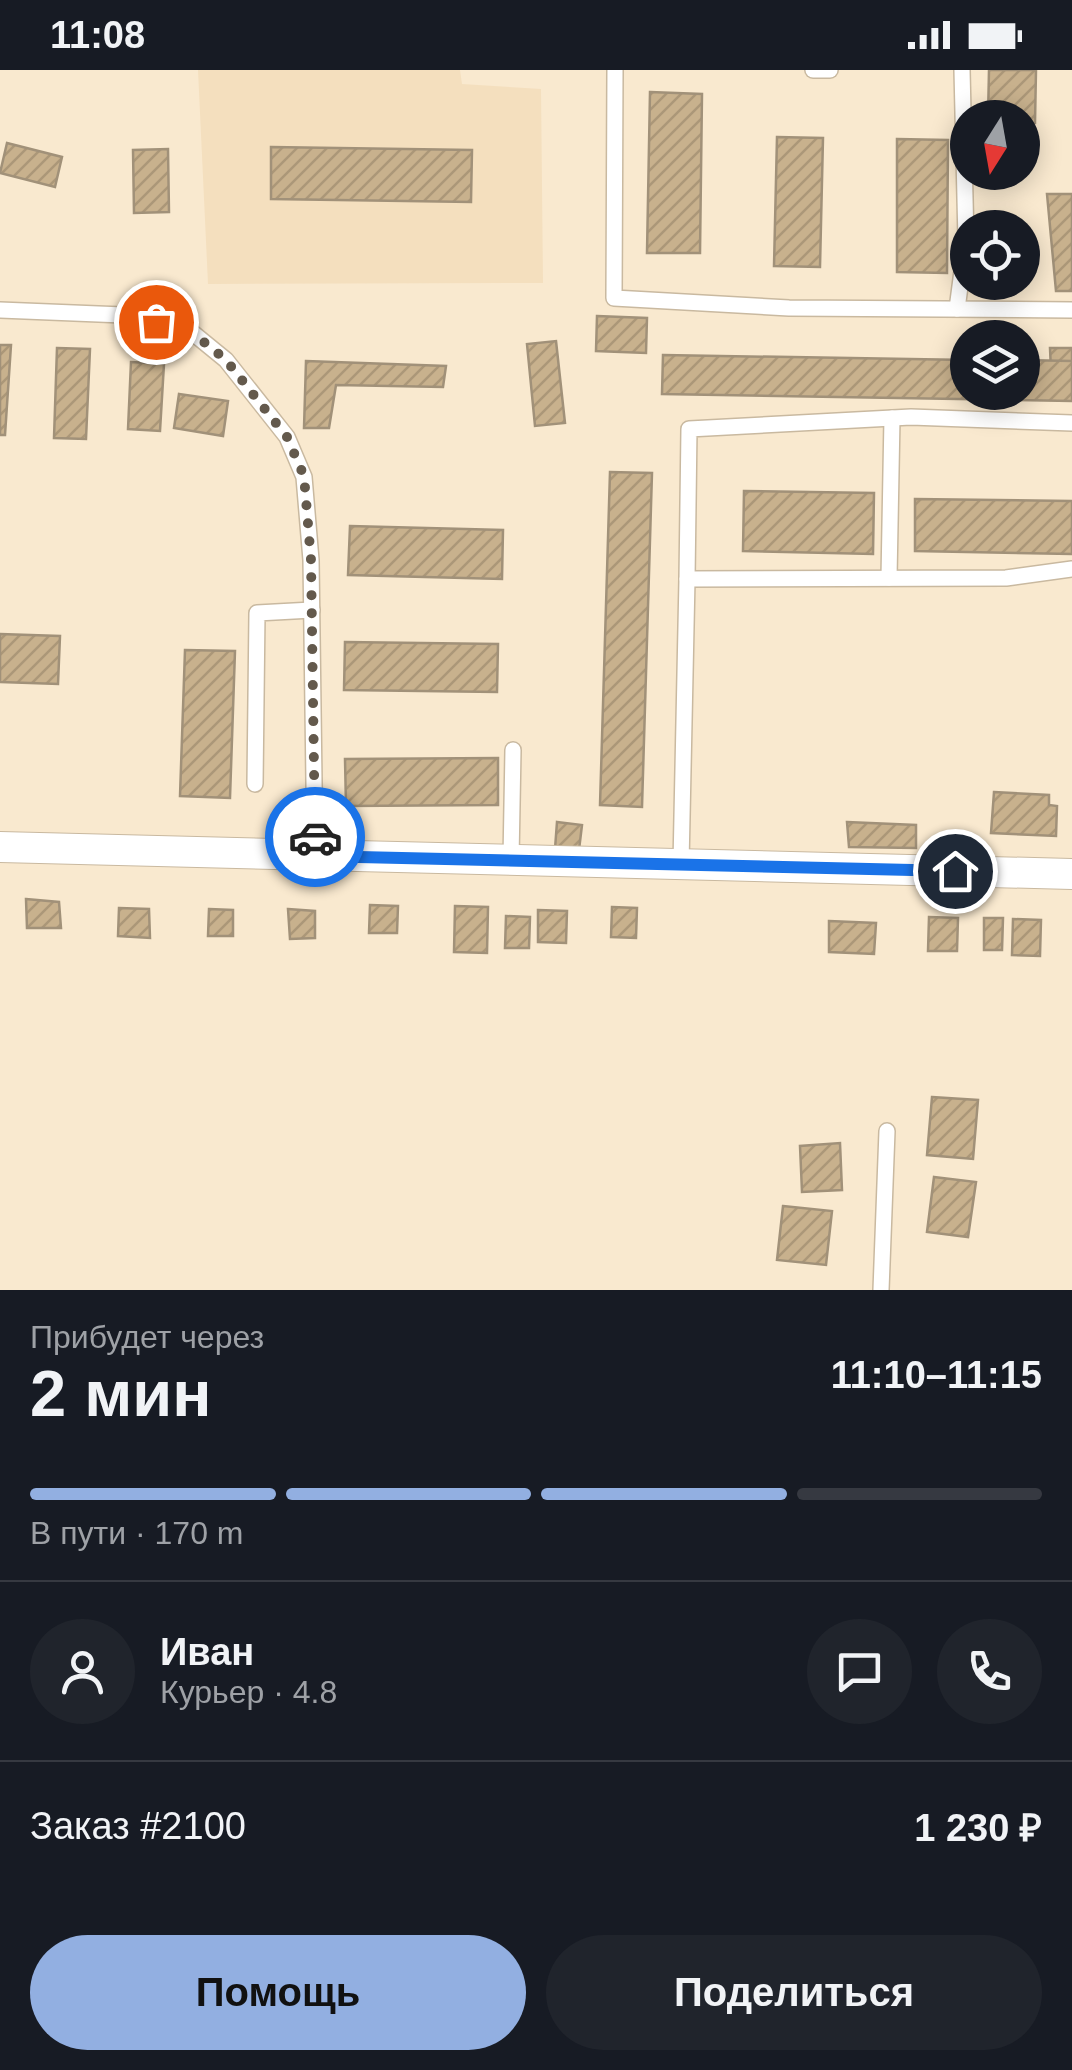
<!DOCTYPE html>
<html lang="ru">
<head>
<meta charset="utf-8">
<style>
	body { margin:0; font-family:Arial,sans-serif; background:#20242c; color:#f1f3f6; height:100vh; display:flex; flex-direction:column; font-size:38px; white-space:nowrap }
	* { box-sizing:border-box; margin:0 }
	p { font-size:32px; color:#9ea1a6 }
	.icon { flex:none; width:55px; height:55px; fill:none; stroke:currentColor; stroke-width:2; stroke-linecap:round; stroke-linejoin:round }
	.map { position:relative; height:1220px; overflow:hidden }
	.side { display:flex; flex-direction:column; background:#171b24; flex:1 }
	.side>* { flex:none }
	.needle { width:65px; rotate:191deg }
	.fabs { position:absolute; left:950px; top:30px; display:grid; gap:20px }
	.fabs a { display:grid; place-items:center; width:90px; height:90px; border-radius:50%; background:#171b24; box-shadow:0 5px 25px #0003; font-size:50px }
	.pin { position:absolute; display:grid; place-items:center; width:85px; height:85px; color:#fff; margin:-42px; border:5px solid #fff; border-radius:50%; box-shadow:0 2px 10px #0007 }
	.courier { position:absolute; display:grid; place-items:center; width:100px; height:100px; margin:-50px; border:8px solid #1a73e8; border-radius:50%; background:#fff; color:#222; box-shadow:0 2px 12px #0007 }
	.head em { font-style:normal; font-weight:700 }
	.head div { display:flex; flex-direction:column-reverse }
	.head { display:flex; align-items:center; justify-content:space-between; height:170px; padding:0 30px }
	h1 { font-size:65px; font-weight:700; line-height:75px }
	.bar { display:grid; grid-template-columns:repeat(4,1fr); gap:15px 10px; align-content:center; height:120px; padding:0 30px }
	.bar i { height:12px; border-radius:8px; background:#363941 }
	.bar .current { background:#92afe1 }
	.bar p { grid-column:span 4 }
	.line { display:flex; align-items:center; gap:25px; padding:0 30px; border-top:2px solid #363941 }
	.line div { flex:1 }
	.round { display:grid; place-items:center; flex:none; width:105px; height:105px; border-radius:52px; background:#20242c }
	.cta { display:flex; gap:20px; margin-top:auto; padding:20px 30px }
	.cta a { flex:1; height:115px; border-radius:60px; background:#92afe1; color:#111; font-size:40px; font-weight:700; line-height:115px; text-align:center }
	.cta a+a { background:#20242c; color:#f1f3f6 }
	.status { display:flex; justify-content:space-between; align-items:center; height:70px; padding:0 50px; background:#171b24; direction:ltr }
	.status svg { height:28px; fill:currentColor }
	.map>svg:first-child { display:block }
	.built { fill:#f4dfbe }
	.building { fill:url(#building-hatch); stroke:#a19179; stroke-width:2.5 }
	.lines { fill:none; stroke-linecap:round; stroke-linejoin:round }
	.service-casing { stroke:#c9b9a0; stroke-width:18 }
	.minor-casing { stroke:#c9b9a0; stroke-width:32 }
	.service { stroke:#fff; stroke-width:15 }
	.minor { stroke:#fff; stroke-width:30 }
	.done { stroke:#63594c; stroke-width:10; stroke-dasharray:0 18 }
	.route { stroke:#1a73e8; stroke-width:12 }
</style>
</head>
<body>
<div class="status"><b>11:08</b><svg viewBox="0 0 49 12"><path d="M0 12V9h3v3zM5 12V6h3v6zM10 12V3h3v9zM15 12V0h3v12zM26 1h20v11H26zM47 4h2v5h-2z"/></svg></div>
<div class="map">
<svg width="1072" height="1220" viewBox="0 0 1072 1220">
	<defs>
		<pattern id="building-hatch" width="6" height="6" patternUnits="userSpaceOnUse" patternTransform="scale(2.5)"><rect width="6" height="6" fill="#c8b18d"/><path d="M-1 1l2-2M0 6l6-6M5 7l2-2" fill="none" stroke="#ab9778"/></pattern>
	</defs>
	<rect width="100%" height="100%" fill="#f9e9cf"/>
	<polygon class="built" points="198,0 460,0 462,14 541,19 543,213 208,214"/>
	<g class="building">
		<polygon points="989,0 1036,0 1035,53 1022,53 1022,48 988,48"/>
		<polygon points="650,22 702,24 700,183 647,183"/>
		<polygon points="777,67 823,68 820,197 774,196"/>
		<polygon points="897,69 948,70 947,203 897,202"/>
		<polygon points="7,73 62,87 55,117 0,103"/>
		<polygon points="271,77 472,80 471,132 271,129"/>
		<polygon points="168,79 169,142 134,143 133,80"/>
		<polygon points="1047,124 1072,124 1072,221 1056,221"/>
		<polygon points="597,246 647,248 646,283 596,281"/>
		<polygon points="556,271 565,353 535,356 527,274"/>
		<polygon points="0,275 11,275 5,365 0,365"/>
		<polygon points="57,278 90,279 86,369 54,368"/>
		<polygon points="1050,278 1072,278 1072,325 1052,325"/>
		<polygon points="663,285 968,290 968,322 1022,322 1022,290 1072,291 1072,331 662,324"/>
		<polygon points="306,291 446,296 443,317 336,315 329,358 304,358"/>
		<polygon points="131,292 164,294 160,361 128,359"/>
		<polygon points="179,324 228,331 223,366 174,358"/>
		<polygon points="610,402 652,403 642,737 600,735"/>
		<polygon points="744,421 874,423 873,484 743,481"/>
		<polygon points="915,429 1072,431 1072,484 915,481"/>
		<polygon points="350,456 503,460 502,509 348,505"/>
		<polygon points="0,564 60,566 58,614 0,612"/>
		<polygon points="345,572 498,574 497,622 344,620"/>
		<polygon points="185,580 235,581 230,728 180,726"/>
		<polygon points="498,688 498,735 346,736 345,689"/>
		<polygon points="994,722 1049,725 1049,735 1057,736 1056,766 991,763"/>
		<polygon points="557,752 582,755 579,780 555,779"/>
		<polygon points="847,752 916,755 916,778 849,777"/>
		<polygon points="26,829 59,832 61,858 27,858"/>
		<polygon points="370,835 398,836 397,863 369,863"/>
		<polygon points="455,836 488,837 487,883 454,882"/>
		<polygon points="612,837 637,838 636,868 611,867"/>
		<polygon points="119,838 149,839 150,868 118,866"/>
		<polygon points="209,839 233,840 233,866 208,866"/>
		<polygon points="288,839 315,841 315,868 290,869"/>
		<polygon points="538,840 567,841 566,873 538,872"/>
		<polygon points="506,846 530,847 529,878 505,878"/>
		<polygon points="929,847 958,848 957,881 928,881"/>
		<polygon points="984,848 1003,848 1002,880 984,880"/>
		<polygon points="1013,849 1041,850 1040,886 1012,885"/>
		<polygon points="829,851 876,853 874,884 829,882"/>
		<polygon points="932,1027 978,1030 973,1089 927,1085"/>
		<polygon points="840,1073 842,1120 802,1122 800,1076"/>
		<polygon points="934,1107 976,1112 968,1167 927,1162"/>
		<polygon points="783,1136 832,1141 826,1195 777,1190"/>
	</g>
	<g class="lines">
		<defs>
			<g id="service">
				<polyline points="615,0 614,228 789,238 1072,240"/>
				<polyline points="813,0 830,0"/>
				<polyline points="957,239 966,171 962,0"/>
				<polyline points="0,240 123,245 188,259 226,290 287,367 304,407 311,490 315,786"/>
				<polyline points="889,508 892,348"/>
				<polyline points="687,509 689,359 911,347 1072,353"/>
				<polyline points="255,714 257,543 312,540"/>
				<polyline points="511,789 513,680"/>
				<polyline points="681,794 687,509 1006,508 1072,499"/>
				<polyline points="881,1220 887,1061"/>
			</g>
			<polyline id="minor" points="0,777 1072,804"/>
		</defs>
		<use href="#service" class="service-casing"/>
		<use href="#minor" class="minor-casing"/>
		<use href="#service" class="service"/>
		<use href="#minor" class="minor"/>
	</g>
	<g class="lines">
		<polyline class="done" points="156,252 188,259 226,290 287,367 304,406 311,490 315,767"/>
		<polyline class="route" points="315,767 315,786 955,801"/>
	</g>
</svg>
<div class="fabs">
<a><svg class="needle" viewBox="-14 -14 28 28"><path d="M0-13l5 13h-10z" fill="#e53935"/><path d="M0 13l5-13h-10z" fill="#9ea1a6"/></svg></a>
<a><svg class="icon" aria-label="locate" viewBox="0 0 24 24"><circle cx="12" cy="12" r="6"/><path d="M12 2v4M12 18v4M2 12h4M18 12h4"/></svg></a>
<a><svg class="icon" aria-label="layers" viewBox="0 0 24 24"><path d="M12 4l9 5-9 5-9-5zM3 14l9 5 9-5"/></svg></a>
</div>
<div class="pin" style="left:156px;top:252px;background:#ea580c"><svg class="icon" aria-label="bag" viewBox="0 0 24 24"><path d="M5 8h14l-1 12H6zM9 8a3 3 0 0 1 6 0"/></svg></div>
<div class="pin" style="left:955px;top:801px;background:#1f2937"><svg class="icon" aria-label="home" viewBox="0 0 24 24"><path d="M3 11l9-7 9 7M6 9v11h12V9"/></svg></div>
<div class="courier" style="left:315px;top:767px"><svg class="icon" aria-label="car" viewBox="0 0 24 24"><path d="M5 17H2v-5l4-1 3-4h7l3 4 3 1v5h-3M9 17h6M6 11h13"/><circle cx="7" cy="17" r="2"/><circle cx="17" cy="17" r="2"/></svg></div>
</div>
<section class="side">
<div class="head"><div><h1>2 мин</h1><p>Прибудет через</p></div><em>11:10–11:15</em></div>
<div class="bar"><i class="current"></i><i class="current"></i><i class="current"></i><i></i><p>В пути · 170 m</p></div>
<div class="line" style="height:180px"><a class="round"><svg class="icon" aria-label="person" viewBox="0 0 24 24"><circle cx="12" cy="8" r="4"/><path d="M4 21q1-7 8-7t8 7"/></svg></a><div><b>Иван</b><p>Курьер · 4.8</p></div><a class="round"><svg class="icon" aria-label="chat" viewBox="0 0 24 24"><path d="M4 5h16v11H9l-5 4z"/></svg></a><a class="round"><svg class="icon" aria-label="phone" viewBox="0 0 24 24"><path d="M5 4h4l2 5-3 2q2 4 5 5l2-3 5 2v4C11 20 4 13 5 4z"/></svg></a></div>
<div class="line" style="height:130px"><div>Заказ #2100</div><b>1 230 ₽</b></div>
<div class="cta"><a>Помощь</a><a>Поделиться</a></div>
</section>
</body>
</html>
